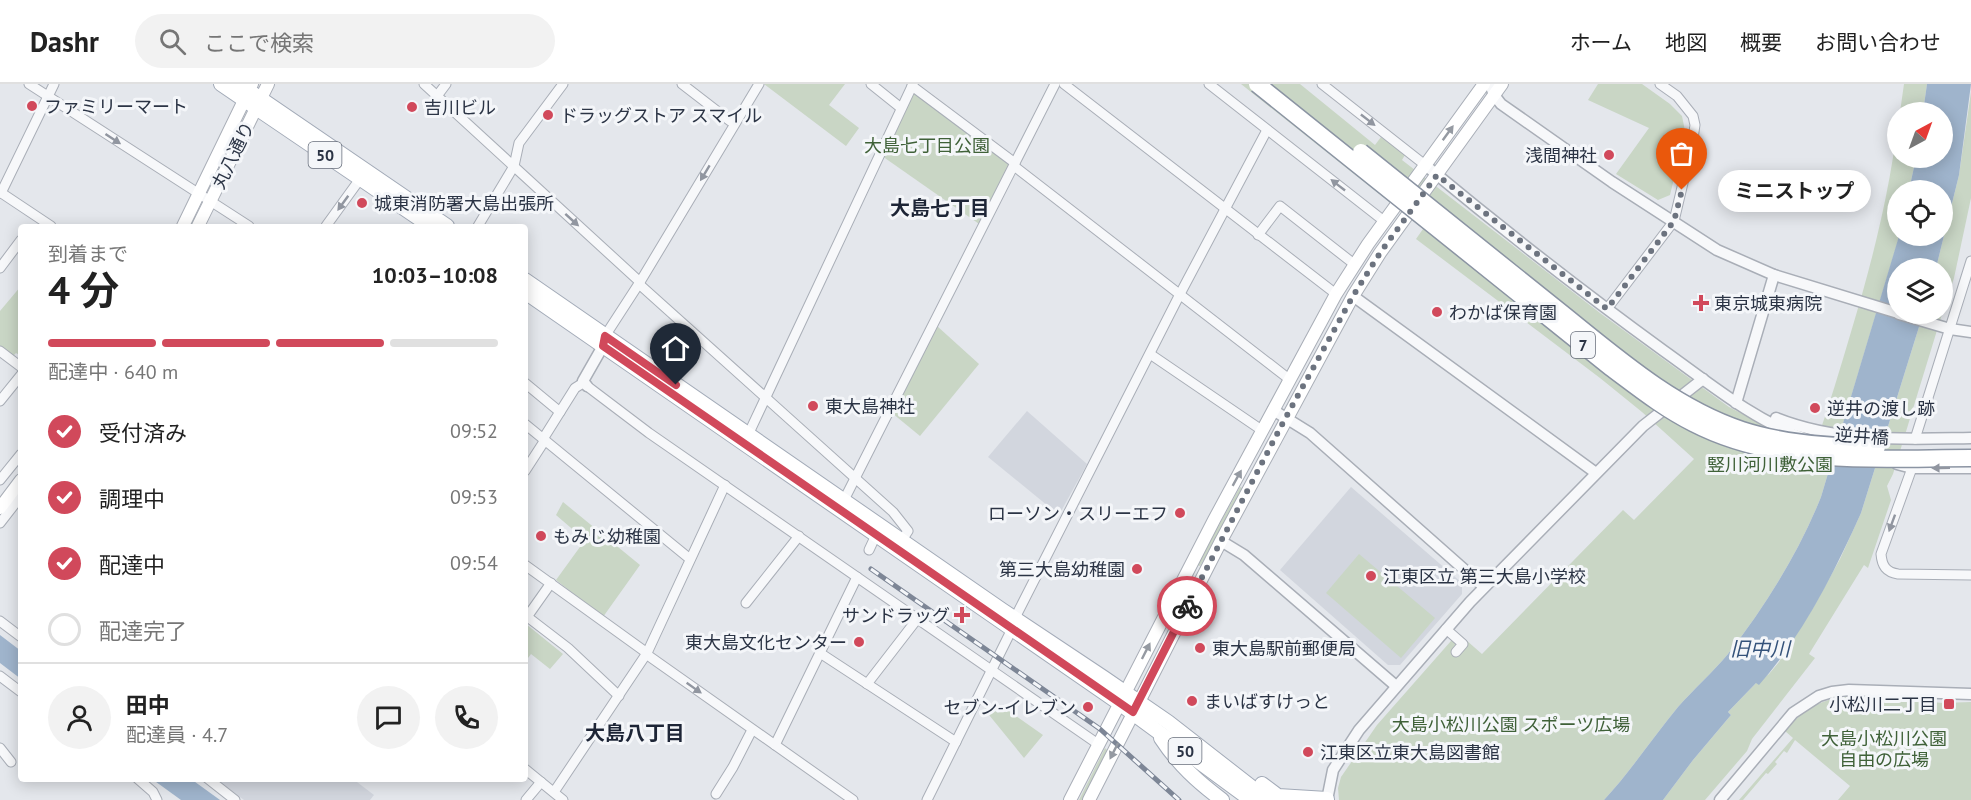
<!DOCTYPE html>
<html lang="ja">
<head>
<meta charset="utf-8">
<style>
	body { margin:0; font-family:"PT Sans","Noto Sans JP",sans-serif; background:#f2f2f2; color:#222; height:100vh; display:flex; flex-direction:column; font-size:22px; white-space:nowrap }
	* { box-sizing:border-box; margin:0 }
	p { font-size:20px; color:#767676 }
	.icon { flex:none; width:33px; height:33px; fill:none; stroke:currentColor; stroke-width:2; stroke-linecap:round; stroke-linejoin:round }
	.map { position:relative; flex:1; overflow:hidden }
	.details { position:absolute; left:18px; top:140px; width:510px; height:558px; display:flex; flex-direction:column; background:#fff; border-radius:6px; box-shadow:0 3px 15px #0003 }
	.details>* { flex:none }
	.needle { width:39px; rotate:41deg }
	.fabs { position:absolute; left:1887px; top:18px; display:grid; gap:12px }
	.fabs a { display:grid; place-items:center; width:66px; height:66px; border-radius:50%; background:#fff; box-shadow:0 3px 15px #0003; font-size:30px }
	.pin { position:absolute; display:grid; place-items:center; width:51px; height:51px; color:#fff; margin:-62px -26px; border-radius:50% 50% 50% 0; rotate:-45deg; box-shadow:0 0 6px #0007 }
	.pin .icon { rotate:45deg }
	.courier { position:absolute; display:grid; place-items:center; width:60px; height:60px; margin:-30px; border:4px solid #d1495b; border-radius:50%; background:#fff; color:#222; box-shadow:0 2px 8px #0007 }
	.bubble { position:absolute; height:42px; border-radius:21px; background:#fff; box-shadow:0 3px 15px #0003; font-size:20px; font-weight:700; line-height:42px; text-align:center }
	.summary em { font-style:normal; font-weight:700 }
	.summary div { display:flex; flex-direction:column-reverse }
	.summary { display:flex; align-items:center; justify-content:space-between; height:102px; padding:0 30px }
	h1 { font-size:39px; font-weight:700; line-height:45px }
	.bar { display:grid; grid-template-columns:repeat(4,1fr); gap:9px 6px; align-content:center; height:72px; padding:0 30px }
	.bar i { height:8px; border-radius:4px; background:#e0e0e0 }
	.bar .selected { background:#d1495b }
	.bar p { grid-column:span 4 }
	.line { display:flex; align-items:center; gap:15px; padding:0 30px; border-top:2px solid #e0e0e0 }
	.line div { flex:1 }
	.round { display:grid; place-items:center; flex:none; width:63px; height:63px; border-radius:32px; background:#f2f2f2 }
	ol { padding:0 30px; list-style:none }
	li { display:flex; align-items:center; gap:18px; height:66px }
	li p { margin-inline-start:auto }
	li .icon { padding:6px; border-radius:50%; background:#d1495b; color:#fff; stroke-width:4 }
	li:last-child { color:#767676 }
	li i { width:33px; height:33px; border:3px solid #e0e0e0; border-radius:50% }
	header { display:flex; align-items:center; gap:36px; box-sizing:border-box; height:84px; padding:0 30px; background:#fff; border-bottom:2px solid #e0e0e0 }
	header strong { font-size:28px }
	nav { display:flex; gap:33px; margin-inline-start:auto; font-size:21px }
	.search { width:420px; height:54px; background:#f2f2f2; display:flex; align-items:center; gap:15px; box-sizing:border-box; padding:0 21px; border-radius:33px; color:#767676; font-size:22px }
	.map>svg:first-child { display:block }
	.built { fill:#d2d6de }
	.green { fill:#c9d6c5 }
	.water { fill:#9fb4cc }
	.lines { fill:none; stroke-linecap:round; stroke-linejoin:round }
	.minor-casing { stroke:#a9aeb7; stroke-width:11 }
	.tertiary-casing { stroke:#a9aeb7; stroke-width:13 }
	.secondary-casing { stroke:#a9aeb7; stroke-width:14 }
	.primary-casing { stroke:#a3abb8; stroke-width:16 }
	.minor { stroke:#f7f8fa; stroke-width:9 }
	.tertiary { stroke:#f7f8fa; stroke-width:10 }
	.secondary { stroke:#fff; stroke-width:12 }
	.primary { stroke:#fff; stroke-width:14 }
	.rail-casing { stroke:#7d8696; stroke-width:5 }
	.rail { stroke:#f4f6f9; stroke-width:3; stroke-dasharray:9; stroke-linecap:butt }
	.motorway-bridge-casing { stroke:#8b94a3; stroke-width:19; stroke-linecap:butt }
	.motorway-bridge { stroke:#fff; stroke-width:16 }
	.oneway { fill:#9196a0 }
	.oneway2 { fill:#959aa2 }
	.done { stroke:#6c737f; stroke-width:6; stroke-dasharray:0 10.8 }
	.route { stroke:#d1495b; stroke-width:8 }
	.poi-dot { fill:#d1495b; stroke:#f4f6f9; stroke-width:2 }
	.labels { text-anchor:middle; dominant-baseline:central; stroke-width:6; stroke-linejoin:round; paint-order:stroke }
	.shield { fill:#f4f6f9; stroke:#676e7b; stroke-width:1.5 }
	.shield-label { font-size:16px; font-weight:bold; fill:#2b3445 }
	.poi-label { font-size:18px; fill:#2b3445; stroke:#f4f6f9; text-anchor:start }
	.park-label { font-size:18px; fill:#3f6138; stroke:#f4f6f9 }
	.street-label { font-size:18px; fill:#2b3445; stroke:#f4f6f9 }
	.neighbourhood-label { font-size:20px; font-weight:bold; fill:#1d2536; stroke:#f4f6f9 }
	.water-label { font-size:20px; font-style:italic; fill:#34527a; stroke:#f4f6f9 }
</style>
</head>
<body>
<header>
<strong>Dashr</strong>
<div class="search"><svg class="icon" aria-label="search" viewBox="0 0 24 24"><circle cx="10" cy="10" r="6"/><path d="M15 15l6 6"/></svg>ここで検索</div>
<nav><a>ホーム</a><a>地図</a><a>概要</a><a>お問い合わせ</a></nav>
</header>
<div class="map">
<svg width="1971" height="716" viewBox="0 0 1971 716">
	<rect width="100%" height="100%" fill="#e4e7ec"/>
	<g class="built">
		<polygon points="1027,327 1087,380 1059,431 988,373"/>
		<polygon points="1351,403 1462,499 1462,510 1400,581 1388,581 1280,486"/>
		<polygon points="215,695 353,695 374,711 370,716 244,716"/>
	</g>
	<g class="green">
		<polygon points="764,0 845,0 829,21 859,44 846,62"/>
		<path d="M1241,0h59l75,61 6,-8 24,18 -3,5 198,153 129,94 33,17 54,19c13,-37 24,-74 35,-111 20,-66 37,-133 46,-202l1,28h18l-7,32h-11v46h1l-2,8 -76,253c-22,55 -56,110 -93,157 -15,18 -34,35 -50,53 -25,30 -47,64 -74,93h-265l-1,-12 3,-11 36,-52 81,-92 24,21 141,-144 11,10 60,-61 -52,-47 -42,-34 -184,-139 7,-10z"/>
		<polygon points="1598,0 1642,0 1670,20 1682,32 1685,47 1683,58 1670,111 1658,116 1616,90 1649,44 1588,16"/>
		<polygon points="1904,0 1927,0 1923,28 1900,28"/>
		<polygon points="915,7 1012,82 982,142 882,72 911,9"/>
		<polygon points="1971,8 1971,114 1954,194 1943,228 1942,184 1936,184 1959,91"/>
		<polygon points="21,202 21,272 16,269 13,272 0,262 0,227"/>
		<polygon points="1923,230 1942,230 1893,390 1887,402 1891,416 1868,484 1864,481 1809,570 1815,574 1752,655 1747,667 1705,716 1663,716 1693,676 1731,631 1728,628 1756,599 1769,590 1779,578 1813,524 1840,475 1861,429"/>
		<polygon points="937,242 979,280 920,352 892,329"/>
		<polygon points="1240,403 1242,404 1211,464 1200,482 1197,481"/>
		<polygon points="563,418 640,481 603,533 556,496 585,456 556,431"/>
		<polygon points="1359,470 1435,534 1401,574 1326,509"/>
		<polygon points="526,540 563,570 550,585 531,570 525,578"/>
		<path d="M1851,611l92,8 28,-1v98h-133l12,-14 -55,-46 -8,13 -3,-2 -9,11 2,2 -9,10 -2,-1 -23,27h-4l54,-62 -8,-7c20,-24 36,-31 66,-36z"/>
		<polygon points="986,621 998,629 1003,623 1043,651 1024,674 985,626"/>
		<polygon points="1105,664 1108,667 1083,716 1079,716"/>
	</g>
	<g class="water">
		<path d="M1927,0h44l-12,91 -23,93h-38v46h25l-62,199c-27,60 -58,122 -102,172l-3,-2 -28,29 3,3 -38,45 -30,40h-59c27,-29 49,-63 74,-93 16,-18 35,-35 50,-53 37,-47 71,-102 93,-157l78,-261h43v-46h-33l7,-32h26v-46h-19z"/>
		<polygon points="0,551 21,567 21,595 0,579"/>
		<polygon points="152,695 191,695 220,716 181,716"/>
	</g>
	<g class="lines">
		<defs>
			<g id="minor">
				<polyline points="29,0 249,142"/>
				<polyline points="424,0 640,198"/>
				<polyline points="682,0 730,37"/>
				<polyline points="871,0 901,24"/>
				<polyline points="1064,0 1336,210"/>
				<polyline points="1209,0 1384,137"/>
				<polyline points="1322,0 1425,81"/>
				<polyline points="912,2 1015,79"/>
				<polyline points="437,12 446,0"/>
				<polyline points="1014,82 1289,295"/>
				<polyline points="0,108 51,142"/>
				<polyline points="1,109 54,0"/>
				<polyline points="326,142 360,95"/>
				<polyline points="478,142 514,82 519,59 563,0"/>
				<polyline points="1258,151 1280,122 1354,180"/>
				<polyline points="0,184 21,156"/>
				<polyline points="639,200 893,428 908,447 902,456"/>
				<polyline points="1607,225 1674,137 1692,61 1695,41 1693,32 1677,12 1660,0"/>
				<polyline points="605,252 640,198 759,0"/>
				<polyline points="0,267 21,283"/>
				<polyline points="1150,270 1263,347"/>
				<polyline points="525,299 560,328"/>
				<polyline points="587,302 649,349 1098,660"/>
				<polyline points="0,317 21,291"/>
				<polyline points="525,340 690,475"/>
				<polyline points="748,351 913,0"/>
				<polyline points="543,355 575,304 583,299"/>
				<polyline points="1915,355 1971,177"/>
				<path d="M1912,384l-31,86c1,12 5,18 17,20l73,1"/>
				<polyline points="525,387 545,356"/>
				<polyline points="0,396 21,370"/>
				<polyline points="844,416 1055,0"/>
				<polyline points="0,439 21,412"/>
				<polyline points="869,466 876,451"/>
				<polyline points="525,481 647,569"/>
				<polyline points="746,519 799,452"/>
				<polyline points="525,531 568,564 619,612"/>
				<polyline points="527,533 551,499"/>
				<polyline points="0,537 21,553"/>
				<polyline points="1446,545 1463,560 1456,568"/>
				<polyline points="820,569 956,658"/>
				<polyline points="646,570 853,716"/>
				<polyline points="0,592 21,608"/>
				<polyline points="867,600 918,534"/>
				<polyline points="775,661 857,493"/>
				<polyline points="0,664 11,678"/>
				<polyline points="525,685 563,716"/>
				<polyline points="137,694 153,708 157,716"/>
				<polyline points="207,694 235,716"/>
				<polyline points="554,708 647,569 725,401"/>
				<polyline points="716,710 733,683 752,646"/>
				<polyline points="526,716 541,698"/>
				<polyline points="927,716 1012,545 1018,528 1180,210 1267,46"/>
			</g>
			<g id="tertiary">
				<polyline points="1490,0 1494,11 1501,20 1612,98 1717,166 1774,191 1898,229"/>
				<path d="M1430,85c76,63 154,124 234,182 45,32 89,69 142,88"/>
				<polyline points="1353,212 1596,389"/>
				<polyline points="1899,230 1950,245 1971,248"/>
				<polyline points="587,302 583,297 603,262 604,256"/>
				<polyline points="1736,319 1774,191"/>
				<polyline points="1273,326 1310,349 1484,503"/>
				<path d="M1776,334c63,25 129,21 195,20"/>
				<polyline points="1897,380 1912,384 1971,384"/>
				<polyline points="1221,457 1244,471 1396,602"/>
				<polyline points="1327,716 1333,686 1359,646 1470,518 1643,342 1703,295"/>
				<polyline points="1720,716 1793,629 1819,612 1832,608 1849,606 1971,610"/>
			</g>
			<g id="secondary">
				<polyline points="183,142 252,0"/>
				<polyline points="198,142 268,0"/>
				<polyline points="0,424 21,396"/>
				<polyline points="1070,716 1214,436 1336,210 1368,160 1484,0"/>
				<polyline points="1089,716 1221,457 1353,212 1380,169 1502,0"/>
			</g>
			<g id="primary">
				<polyline points="221,0 430,142"/>
				<polyline points="239,0 447,142"/>
				<polyline points="525,196 1002,526 1104,594 1168,638 1268,716"/>
				<polyline points="525,208 1119,619 1251,716"/>
				<path d="M1161,654c17,26 37,44 61,62"/>
				<polyline points="1262,700 1278,712 1327,715"/>
			</g>
		</defs>
		<use href="#minor" class="minor-casing"/>
		<use href="#tertiary" class="tertiary-casing"/>
		<use href="#secondary" class="secondary-casing"/>
		<use href="#primary" class="primary-casing"/>
		<use href="#minor" class="minor"/>
		<use href="#tertiary" class="tertiary"/>
		<use href="#secondary" class="secondary"/>
		<use href="#primary" class="primary"/>
		<defs>
			<polyline id="rail" points="871,485 1100,645 1179,716"/>
		</defs>
		<use href="#rail" class="rail-casing"/>
		<use href="#rail" class="rail"/>
		<defs>
			<g id="motorway-bridge">
				<path d="M1257,0l353,283c27,20 53,41 83,56 85,44 185,35 278,35"/>
				<path d="M1361,68c64,51 128,102 192,154 58,46 117,100 189,124 43,14 90,17 135,17"/>
			</g>
		</defs>
		<use href="#motorway-bridge" class="motorway-bridge-casing"/>
		<use href="#motorway-bridge" class="motorway-bridge"/>
	</g>
	<defs><path id="oneway-solid" d="M-6-.8H1V-3.2L6.5 0L1 3.2V.8H-6Z" transform="scale(1.5)"/></defs>
	<g class="oneway">
		<use href="#oneway-solid" transform="translate(1368 36) rotate(38)"/>
		<use href="#oneway-solid" transform="translate(113 55) rotate(33)"/>
		<use href="#oneway-solid" transform="translate(705 89) rotate(121)"/>
		<use href="#oneway-solid" transform="translate(1338 101) rotate(-142)"/>
		<use href="#oneway-solid" transform="translate(343 119) rotate(126)"/>
		<use href="#oneway-solid" transform="translate(572 136) rotate(42)"/>
		<use href="#oneway-solid" transform="translate(1941 384) rotate(179)"/>
		<use href="#oneway-solid" transform="translate(1892 439) rotate(110)"/>
		<use href="#oneway-solid" transform="translate(694 604) rotate(35)"/>
	</g>
	<g class="oneway2">
		<use href="#oneway-solid" transform="translate(1448 49) rotate(-54)"/>
		<use href="#oneway-solid" transform="translate(1237 394) rotate(-61)"/>
		<use href="#oneway-solid" transform="translate(1146 567) rotate(-63)"/>
		<use href="#oneway-solid" transform="translate(1114 667) rotate(117)"/>
	</g>
	<g class="lines">
		<polyline class="done" points="1187,522 1286,333 1353,212 1380,169 1437,91 1607,225 1674,137 1682,106"/>
		<polyline class="route" points="676,301 605,252 603,262 1133,628 1187,522"/>
	</g>
	<g class="poi-dot">
		<circle cx="32" cy="22" r="6"/>
		<circle cx="412" cy="23" r="6"/>
		<circle cx="548" cy="31" r="6"/>
		<circle cx="1609" cy="71" r="6"/>
		<circle cx="362" cy="119" r="6"/>
		<path d="M1698 210h6v6h6v6h-6v6h-6v-6h-6v-6h6z"/>
		<circle cx="1437" cy="228" r="6"/>
		<circle cx="813" cy="322" r="6"/>
		<circle cx="1815" cy="324" r="6"/>
		<circle cx="1180" cy="429" r="6"/>
		<circle cx="541" cy="452" r="6"/>
		<circle cx="1137" cy="485" r="6"/>
		<circle cx="1371" cy="492" r="6"/>
		<path d="M959 522h6v6h6v6h-6v6h-6v-6h-6v-6h6z"/>
		<circle cx="859" cy="558" r="6"/>
		<circle cx="1200" cy="564" r="6"/>
		<circle cx="1192" cy="617" r="6"/>
		<rect x="1943" y="614" width="12" height="12" rx="3"/>
		<circle cx="1088" cy="623" r="6"/>
		<circle cx="1308" cy="668" r="6"/>
	</g>
	<g class="labels">
		<g class="shield">
			<rect x="308.5" y="58" width="33" height="26" rx="4.5"/>
			<rect x="1571" y="248" width="24" height="26" rx="4.5"/>
			<rect x="1168.5" y="654" width="33" height="26" rx="4.5"/>
		</g>
		<g class="shield-label">
			<text x="325" y="71">50</text>
			<text x="1583" y="261">7</text>
			<text x="1185" y="667">50</text>
		</g>
		<g class="poi-label">
			<text x="44" y="22">ファミリーマート</text>
			<text x="424" y="23">吉川ビル</text>
			<text x="560" y="31">ドラッグストア スマイル</text>
			<text x="1597" y="71" text-anchor="end">浅間神社</text>
			<text x="374" y="119">城東消防署大島出張所</text>
			<text x="1714" y="219">東京城東病院</text>
			<text x="1449" y="228">わかば保育園</text>
			<text x="825" y="322">東大島神社</text>
			<text x="1827" y="324">逆井の渡し跡</text>
			<text x="1168" y="429" text-anchor="end">ローソン・スリーエフ</text>
			<text x="553" y="452">もみじ幼稚園</text>
			<text x="1125" y="485" text-anchor="end">第三大島幼稚園</text>
			<text x="1383" y="492">江東区立 第三大島小学校</text>
			<text x="950" y="531" text-anchor="end">サンドラッグ</text>
			<text x="847" y="558" text-anchor="end">東大島文化センター</text>
			<text x="1212" y="564">東大島駅前郵便局</text>
			<text x="1204" y="617">まいばすけっと</text>
			<text x="1937" y="620" text-anchor="end">小松川二丁目</text>
			<text x="1076" y="623" text-anchor="end">セブン-イレブン</text>
			<text x="1320" y="668">江東区立東大島図書館</text>
		</g>
		<g class="park-label">
			<text x="927" y="61">大島七丁目公園</text>
			<text x="1770" y="380">竪川河川敷公園</text>
			<text x="1511" y="640">大島小松川公園 スポーツ広場</text>
			<text x="1884" y="654">大島小松川公園<tspan x="1884" dy="21">自由の広場</tspan></text>
		</g>
		<g class="street-label">
			<text transform="translate(233 71) rotate(-64)">丸八通り</text>
			<text transform="translate(1862 352) rotate(4)">逆井橋</text>
		</g>
		<g class="neighbourhood-label">
			<text x="940" y="124">大島七丁目</text>
			<text x="635" y="649">大島八丁目</text>
		</g>
		<g class="water-label">
			<text x="1760" y="565">旧中川</text>
		</g>
	</g>
</svg>
<div class="fabs">
<a><svg class="needle" viewBox="-14 -14 28 28"><path d="M0-13l5 13h-10z" fill="#e53935"/><path d="M0 13l5-13h-10z" fill="#767676"/></svg></a>
<a><svg class="icon" aria-label="locate" viewBox="0 0 24 24"><circle cx="12" cy="12" r="6"/><path d="M12 2v4M12 18v4M2 12h4M18 12h4"/></svg></a>
<a><svg class="icon" aria-label="layers" viewBox="0 0 24 24"><path d="M12 4l9 5-9 5-9-5zM3 14l9 5 9-5"/></svg></a>
</div>
<div class="pin" style="left:1682px;top:106px;background:#ea580c"><svg class="icon" aria-label="bag" viewBox="0 0 24 24"><path d="M5 8h14l-1 12H6zM9 8a3 3 0 0 1 6 0"/></svg></div>
<div class="pin" style="left:676px;top:301px;background:#1f2937"><svg class="icon" aria-label="home" viewBox="0 0 24 24"><path d="M3 11l9-7 9 7M6 9v11h12V9"/></svg></div>
<div class="courier" style="left:1187px;top:522px"><svg class="icon" aria-label="bike" viewBox="0 0 24 24"><circle cx="6" cy="16" r="4"/><circle cx="18" cy="16" r="4"/><path d="M6 16l4-8h5l3 8M10 8l3 8H6M13 5h3"/></svg></div>
<div class="bubble" style="left:1718px;top:86px;width:153px">ミニストップ</div>
<section class="details">
<div class="summary"><div><h1>4 分</h1><p>到着まで</p></div><em>10:03–10:08</em></div>
<div class="bar"><i class="selected"></i><i class="selected"></i><i class="selected"></i><i></i><p>配達中 · 640 m</p></div>
<ol>
<li><svg class="icon" aria-label="check" viewBox="0 0 24 24"><path d="M5 12l5 5 9-10"/></svg>受付済み<p>09:52</p></li>
<li><svg class="icon" aria-label="check" viewBox="0 0 24 24"><path d="M5 12l5 5 9-10"/></svg>調理中<p>09:53</p></li>
<li><svg class="icon" aria-label="check" viewBox="0 0 24 24"><path d="M5 12l5 5 9-10"/></svg>配達中<p>09:54</p></li>
<li><i></i>配達完了</li>
</ol>
<div class="line" style="height:108px"><a class="round"><svg class="icon" aria-label="person" viewBox="0 0 24 24"><circle cx="12" cy="8" r="4"/><path d="M4 21q1-7 8-7t8 7"/></svg></a><div><b>田中</b><p>配達員 · 4.7</p></div><a class="round"><svg class="icon" aria-label="chat" viewBox="0 0 24 24"><path d="M4 5h16v11H9l-5 4z"/></svg></a><a class="round"><svg class="icon" aria-label="phone" viewBox="0 0 24 24"><path d="M5 4h4l2 5-3 2q2 4 5 5l2-3 5 2v4C11 20 4 13 5 4z"/></svg></a></div>
</section>
</div>
</body>
</html>
